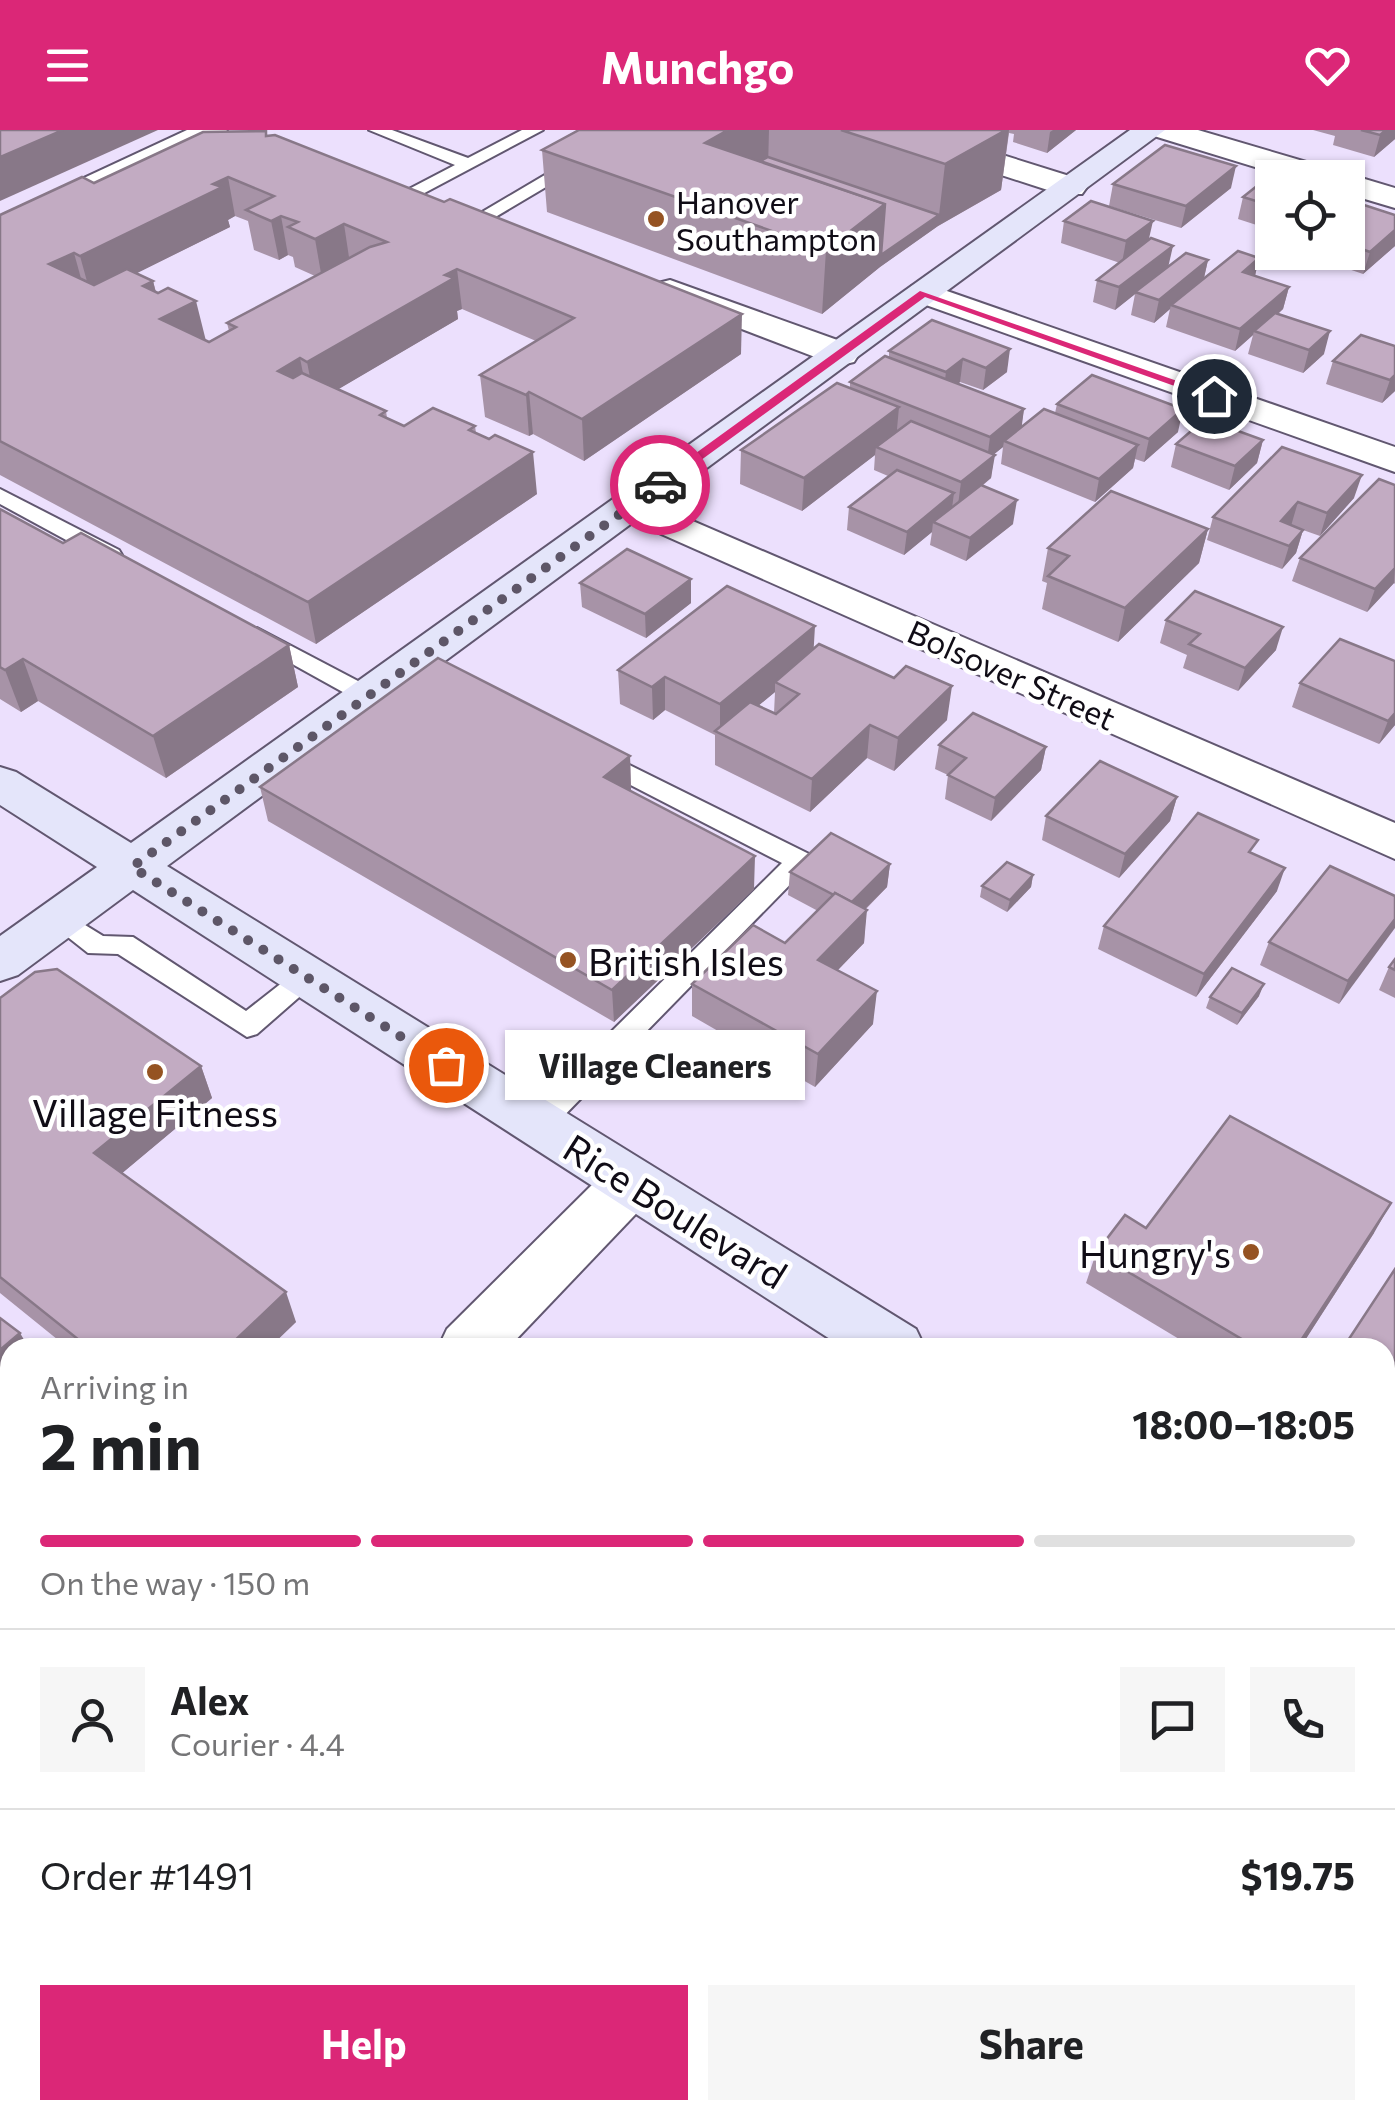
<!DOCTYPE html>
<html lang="en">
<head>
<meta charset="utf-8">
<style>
	body { margin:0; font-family:Commissioner,sans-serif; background:#f6f6f6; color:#202124; height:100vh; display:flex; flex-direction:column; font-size:38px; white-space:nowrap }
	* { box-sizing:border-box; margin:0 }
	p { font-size:32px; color:#757577 }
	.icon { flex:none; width:55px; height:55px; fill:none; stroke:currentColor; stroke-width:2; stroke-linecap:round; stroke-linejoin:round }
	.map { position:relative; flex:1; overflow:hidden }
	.panel { position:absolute; left:0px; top:1208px; width:1395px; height:782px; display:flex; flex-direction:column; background:#fff; border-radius:30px 30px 0 0; box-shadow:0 2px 8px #0004 }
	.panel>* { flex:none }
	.tools { position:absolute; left:1255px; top:30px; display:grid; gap:20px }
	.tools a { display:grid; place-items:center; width:110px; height:110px; border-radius:0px; background:#fff; box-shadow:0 2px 8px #0004; font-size:50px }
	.pin { position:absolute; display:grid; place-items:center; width:85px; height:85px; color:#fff; margin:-42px; border:5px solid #fff; border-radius:50%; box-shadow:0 2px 10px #0007 }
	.courier { position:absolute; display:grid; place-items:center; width:100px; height:100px; margin:-50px; border:8px solid #db2777; border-radius:50%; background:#fff; color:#222; box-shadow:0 2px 12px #0007 }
	.bubble { position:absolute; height:70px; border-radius:0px; background:#fff; box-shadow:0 2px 8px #0004; font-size:32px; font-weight:700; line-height:70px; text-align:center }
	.summary em { font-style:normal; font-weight:700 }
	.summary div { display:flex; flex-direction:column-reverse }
	.summary { display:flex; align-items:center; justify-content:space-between; height:170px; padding:0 40px }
	h1 { font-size:65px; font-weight:700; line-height:75px }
	.bar { display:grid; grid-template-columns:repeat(4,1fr); gap:15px 10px; align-content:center; height:120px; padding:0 40px }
	.bar i { height:12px; border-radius:8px; background:#e0e0e0 }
	.bar .on { background:#db2777 }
	.bar p { grid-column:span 4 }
	.line { display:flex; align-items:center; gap:25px; padding:0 40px; border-top:2px solid #e0e0e0 }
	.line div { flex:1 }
	.round { display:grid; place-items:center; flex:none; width:105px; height:105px; border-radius:0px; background:#f6f6f6 }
	.button { display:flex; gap:20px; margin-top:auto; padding:20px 40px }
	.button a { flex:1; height:115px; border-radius:0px; background:#db2777; color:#fff; font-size:40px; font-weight:700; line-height:115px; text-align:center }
	.button a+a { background:#f6f6f6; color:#202124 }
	header { display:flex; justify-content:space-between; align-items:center; height:130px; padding:0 40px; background:#db2777; color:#fff; font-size:45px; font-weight:700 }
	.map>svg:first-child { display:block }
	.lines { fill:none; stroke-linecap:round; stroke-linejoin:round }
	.lane-casing { stroke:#615770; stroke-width:4 }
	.street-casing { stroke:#615770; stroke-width:4 }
	.secondary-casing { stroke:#615770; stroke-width:4 }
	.lane { fill:#fff; fill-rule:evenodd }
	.street { fill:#fff; fill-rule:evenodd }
	.secondary { fill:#e4e5fa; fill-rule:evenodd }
	.wall { fill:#a793a7; fill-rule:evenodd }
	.shaded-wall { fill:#887888 }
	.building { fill:#c2abc2; stroke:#887888; stroke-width:2.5; fill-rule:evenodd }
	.route { fill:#db2777 }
	.done { stroke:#5d5667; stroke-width:10; stroke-dasharray:0 18 }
	.poi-dot { fill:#955322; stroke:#fff; stroke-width:4 }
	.labels { text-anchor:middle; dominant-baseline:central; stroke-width:9; stroke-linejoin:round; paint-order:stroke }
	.far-poi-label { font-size:32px; fill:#100c16; stroke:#fff; text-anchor:start }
	.far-street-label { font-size:32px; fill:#100c16; stroke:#fff }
	.poi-label { font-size:38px; fill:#100c16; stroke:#fff; text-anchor:start }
	.street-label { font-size:38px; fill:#100c16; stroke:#fff }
</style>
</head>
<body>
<header><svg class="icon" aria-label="menu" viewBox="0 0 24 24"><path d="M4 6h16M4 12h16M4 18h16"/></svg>Munchgo<svg class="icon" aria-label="heart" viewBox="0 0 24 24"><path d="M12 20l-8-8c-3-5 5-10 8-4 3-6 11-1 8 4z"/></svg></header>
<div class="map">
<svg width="1395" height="1988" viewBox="0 0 1395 1988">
	<rect width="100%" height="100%" fill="#ece0fd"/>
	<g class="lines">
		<defs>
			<g id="lane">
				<polygon points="369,0 392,0 468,28 522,0 543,0 415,68 409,67 409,59 455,35"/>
				<polygon points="577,26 586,31 583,35 487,92 475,92 472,88"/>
				<polygon points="0,359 119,420 122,425 111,432 103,430 0,374"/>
				<polygon points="257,498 377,561 380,566 377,571 359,571 249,510 245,505 249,500"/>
				<polygon points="595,618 809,724 813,731 549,1001 538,1005 527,1001 523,993 527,985 782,733 586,632 582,626"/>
				<polygon points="59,779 103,806 133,807 246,881 297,841 307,838 317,841 321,848 257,904 247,907 118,824 88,823 45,789 49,782"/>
				<polygon points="0,1538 10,1543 10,1586 0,1582"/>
			</g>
			<g id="street">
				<polygon points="187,0 227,0 223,6 0,109 0,87"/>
				<polygon points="877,0 923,0 1082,50 1087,57 1082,64 1060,64 881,6"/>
				<polygon points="1150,0 1198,0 1337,41 1341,46 1348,44 1395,58 1395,78 1348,64 1348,48 1291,48 1154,6"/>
				<polygon points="670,150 854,216 859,224 854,232 841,235 828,232 658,167 653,160 658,153"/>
				<polygon points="924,153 1395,317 1395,342 912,170 907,163 912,156"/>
				<polygon points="630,364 1395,693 1395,729 616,384 610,376 616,368"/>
				<polygon points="631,1029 651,1036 659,1052 651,1068 508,1218 438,1218 447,1199 611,1036"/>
				<polygon points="10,1645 10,1723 0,1727 0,1649"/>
			</g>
			<g id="secondary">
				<polygon points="1130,0 1165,0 167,736 916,1199 925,1218 844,1218 133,760 18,845 0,851 0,806 97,737 0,675 0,637 16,642 131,713"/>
				<polygon points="1385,1494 1395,1498 1395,1566 1385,1562"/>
			</g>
		</defs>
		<use href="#lane" class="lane-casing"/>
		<use href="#street" class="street-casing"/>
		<use href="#secondary" class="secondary-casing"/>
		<use href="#lane" class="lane"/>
		<use href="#street" class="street"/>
		<use href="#secondary" class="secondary"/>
	</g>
	<g class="wall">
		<polygon points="577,0 1076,0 1047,23 1013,12 1014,4 1009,3 1001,60 938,96 880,137 822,184 547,82 542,20"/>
		<polygon points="1313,0 1395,0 1395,9 1374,27 1333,15 1335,6"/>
		<path d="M267,6l474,218 -157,107 -51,-27 -4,2 -44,-19 -5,-42 56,-34 -74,-32 -5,2 1,8 -120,70 48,22 1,7 17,8h71l1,7 61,61 -221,150 -316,-169v-260l94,-32zM235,86l13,5 6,29 25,10 9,-5 5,2 2,10 20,9 -88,47 2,8 -20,11 -4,-2 -49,-48 -3,-11 -17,-8 94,-46 -2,-7z"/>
		<polygon points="1272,50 1272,100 1238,89 1243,67"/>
		<polygon points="1113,54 1231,58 1181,98 1109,76"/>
		<polygon points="1348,78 1356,81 1395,85 1395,116 1363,144 1299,122 1348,122"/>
		<polygon points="1064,91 1149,110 1169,136 1208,130 1204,148 1259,128 1255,146 1289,157 1283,179 1278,184 1324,224 1303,243 1248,224 1253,205 1235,221 1166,197 1170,179 1154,193 1131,185 1135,164 1115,180 1093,172 1097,150 1120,133 1061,113"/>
		<polygon points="932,190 1007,242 983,260 960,252 958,254 1024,279 1021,297 1055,283 1057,274 1178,302 1144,332 1135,329 1133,338 1095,372 1001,334 1003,317 994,324 991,348 982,356 1013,394 966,431 930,415 932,402 904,425 847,400 849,377 888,346 874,340 875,325 802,381 740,354 741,320 850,257 850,252 889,228 889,221"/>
		<polygon points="1395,216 1395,261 1382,273 1326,254 1333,231"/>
		<polygon points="1263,310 1257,333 1229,360 1171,337 1176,314"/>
		<polygon points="1282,317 1354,368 1320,406 1303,400 1296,423 1282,439 1207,410 1213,387"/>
		<polygon points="1395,355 1395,454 1394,453 1367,482 1292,451 1300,428"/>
		<polygon points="0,379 63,413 289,515 298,557 166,648 38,571 21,582 0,569"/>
		<polygon points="1208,399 1199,433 1118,512 1042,479 1047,453 1042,451 1048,418"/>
		<polygon points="580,453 691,473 646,508 582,477"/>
		<polygon points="1166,490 1276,520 1238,561 1183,538 1187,525 1160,513"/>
		<polygon points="1340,509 1395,595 1379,614 1292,577 1300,553"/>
		<path d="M813,519l134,71 -53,51 -27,-13 -57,54 -95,-47v-30l-50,-25 -12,10 -33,-16 -2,-34zM775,562l-1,21 -16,-7z"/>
		<polygon points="939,615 1046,617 1041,640 991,691 945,669 948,645 935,639"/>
		<polygon points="630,626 631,660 630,661 754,759 614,892 268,691 260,657"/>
		<polygon points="1177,667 1170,691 1119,748 1042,710 1046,686"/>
		<polygon points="1253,724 1277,761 1196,867 1098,819 1104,796"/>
		<polygon points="890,734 887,757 866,779 864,813 837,840 873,894 815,957 692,886 692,854 785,813 818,781 788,765 790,742"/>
		<polygon points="1033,745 1031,757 1007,782 980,767 982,756"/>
		<polygon points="1395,766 1339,874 1260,835 1269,812"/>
		<polygon points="1395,829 1395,868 1379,860 1389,837"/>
		<polygon points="1259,866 1237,895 1206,878 1210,867"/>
		<polygon points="0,868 201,936 212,968 122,1043 296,1192 269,1218 68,1218 0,1163"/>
		<polygon points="1146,1098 1374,1103 1300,1218 1194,1218 1086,1153 1096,1123"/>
		<polygon points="1395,1139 1395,1342 1385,1336 1385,1218"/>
		<polygon points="995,1980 1087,1980 1083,1988 1004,1988"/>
		<polygon points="1170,1980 1360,1980 1356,1988 1180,1988"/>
	</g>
	<g class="shaded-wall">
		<polygon points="63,0 158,0 0,71 0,27"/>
		<polygon points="728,0 769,0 768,38 705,13"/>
		<polygon points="1006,0 1009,0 1001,60 938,96 880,137 822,184 826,120 885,74 939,85 945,34"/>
		<polygon points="1053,0 1076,0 1047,23 1050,2"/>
		<polygon points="1386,0 1395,0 1395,9 1374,27 1380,5"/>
		<polygon points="1236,36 1231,58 1181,98 1186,76"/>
		<polygon points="228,47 235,86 228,90 230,97 91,166 80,126"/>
		<polygon points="281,86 288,125 279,130 271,91"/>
		<polygon points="1153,91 1148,113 1122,133 1126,111"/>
		<polygon points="344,94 350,134 322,149 315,109"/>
		<polygon points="1395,100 1395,116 1363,144 1370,122"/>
		<polygon points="1173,116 1168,138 1115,180 1119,157"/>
		<polygon points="74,123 85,163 49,134"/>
		<polygon points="1259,128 1254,150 1243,142"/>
		<polygon points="1208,130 1203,152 1171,175 1170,179 1154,193 1159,170"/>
		<polygon points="457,139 462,179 457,181 458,189 315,273 307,232"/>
		<polygon points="153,151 162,188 196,171 206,211 171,230 143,156"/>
		<polygon points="1289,157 1283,179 1257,202 1254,201 1253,205 1235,221 1240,199"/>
		<polygon points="742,184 741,224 584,331 582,289"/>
		<polygon points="1330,201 1324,224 1303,243 1309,220"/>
		<polygon points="1010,219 1007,242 983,260 986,238"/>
		<polygon points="300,228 308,269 278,241"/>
		<polygon points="963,229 960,252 943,265 946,242"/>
		<polygon points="1395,245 1395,261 1382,273 1390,250"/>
		<polygon points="529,262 533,304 529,306 526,265"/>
		<polygon points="899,277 896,310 876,317 875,325 802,381 804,348"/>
		<polygon points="1024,279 1021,302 1004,311 1003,317 987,330 990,307"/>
		<polygon points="1183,279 1178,302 1144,332 1149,309"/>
		<polygon points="1263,310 1257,333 1229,360 1235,336"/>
		<polygon points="1138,315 1133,338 1095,372 1099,349"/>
		<polygon points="533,322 537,364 316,514 308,472"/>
		<polygon points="995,325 991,348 958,375 961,352"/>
		<polygon points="1362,345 1354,368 1320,406 1327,383"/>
		<polygon points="954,363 951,386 933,392 932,402 904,425 907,402"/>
		<polygon points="1017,370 1013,394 966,431 970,408"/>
		<polygon points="1298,372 1291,396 1281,391"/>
		<polygon points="1208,399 1199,433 1118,512 1125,478"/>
		<polygon points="1303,400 1296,423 1282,439 1289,416"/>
		<polygon points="1395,438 1394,453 1367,482 1375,459"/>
		<polygon points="691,449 691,473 646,508 645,484"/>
		<polygon points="815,496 813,530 775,552 775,562 723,605 720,604 720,574"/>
		<polygon points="1283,497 1276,520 1238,561 1245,538"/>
		<polygon points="289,515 298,557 166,648 153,606"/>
		<polygon points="23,529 38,571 21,582 5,540"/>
		<polygon points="665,547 665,580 653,590 652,557"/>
		<polygon points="952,556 947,590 894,641 898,608"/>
		<polygon points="1395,583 1395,595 1379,614 1388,591"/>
		<polygon points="870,595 867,628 810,682 812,649"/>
		<polygon points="1046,617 1041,640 991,691 995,668"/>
		<polygon points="630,626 631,660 605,681 604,647"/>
		<polygon points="1177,667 1170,691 1119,748 1125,724"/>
		<polygon points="755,726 754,759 614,892 612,860"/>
		<polygon points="890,734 887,757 847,797 850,774"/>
		<polygon points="1285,738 1277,761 1196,867 1204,844"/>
		<polygon points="1033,745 1031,757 1007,782 1010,770"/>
		<polygon points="867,780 864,813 816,863 818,830"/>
		<polygon points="1395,789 1395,798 1339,874 1348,851"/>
		<polygon points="1264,854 1259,866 1237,895 1242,883"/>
		<polygon points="877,861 873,894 815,957 818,924"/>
		<polygon points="201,936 212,968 108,1055 94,1023"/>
		<polygon points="1391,1073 1374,1103 1300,1218 1296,1218"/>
		<polygon points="286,1162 296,1192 269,1218 227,1218"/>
		<polygon points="20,1203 29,1218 10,1218 10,1243 0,1252 0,1220"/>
		<polygon points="358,1980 379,1980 373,1988 352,1988"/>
	</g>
	<g class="building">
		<polygon points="0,0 63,0 0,27"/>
		<polygon points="579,0 728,0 705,13 885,74 826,120 542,20"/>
		<polygon points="841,0 1006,0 945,34"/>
		<polygon points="1361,0 1386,0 1380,5"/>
		<path d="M266,1v5l9,-1 169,67 6,-3 292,115 -160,105 -53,-27 -3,3 -46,-20 94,-57 -117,-49 -12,6 9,3 -147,84 -7,-4 -22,13 15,7 9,-5 84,38 -6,4 24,11 29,-18 42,18 -6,4 20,9 6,-4 38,17 -225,150 -308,-161v-226l82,-38 12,6 109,-51zM228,47l46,19 -28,14 25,11 10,-5 17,6 -10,5 27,12 29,-15 43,18 -17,5 -143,76 9,4 -27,15 -49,-23 36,-18 -28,-13 -10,5 -15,-7 10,-5 -26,-12 -33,16 -45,-21 25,-11 6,3 142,-69 -9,-3z"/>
		<polygon points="1165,15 1236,36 1186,76 1113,54"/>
		<polygon points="768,27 939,85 881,125 885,74 760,31"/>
		<polygon points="1267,48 1272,50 1272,76 1243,67"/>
		<polygon points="1091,71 1153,91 1126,111 1064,91"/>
		<polygon points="1364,75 1395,85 1395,100 1370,122 1348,114 1348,78 1356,81"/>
		<polygon points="1151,108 1173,116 1119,157 1097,150"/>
		<polygon points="1238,121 1259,128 1243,142 1289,157 1240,199 1171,175"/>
		<polygon points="1186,123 1208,130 1159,170 1135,162"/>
		<polygon points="1275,183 1330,201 1309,220 1254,201"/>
		<polygon points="932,190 1010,219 986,238 963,229 946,242 889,221"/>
		<polygon points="1361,205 1395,216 1395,245 1390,250 1333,231"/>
		<polygon points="885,226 1024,279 990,307 850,252"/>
		<polygon points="1092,245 1183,279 1149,309 1057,274"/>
		<polygon points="837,253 899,277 804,348 741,320"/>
		<polygon points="1044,279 1138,315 1099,349 1004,311"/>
		<polygon points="1205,289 1263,310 1235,336 1176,314"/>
		<polygon points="911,291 995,325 961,352 876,317"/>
		<polygon points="1282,317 1362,345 1327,383 1298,372 1281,391 1303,400 1289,416 1213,387"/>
		<polygon points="897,340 954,363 907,402 849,377"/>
		<polygon points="1379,349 1395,355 1395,438 1375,459 1300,428"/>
		<polygon points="981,355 1017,370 970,408 933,392"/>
		<polygon points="1111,361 1208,399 1125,478 1048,446 1069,426 1048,418"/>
		<polygon points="0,379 63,413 81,403 289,515 153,606 23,529 5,540 0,537"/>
		<polygon points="627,419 691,449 645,484 580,453"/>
		<polygon points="727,456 815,496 720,574 665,547 652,557 618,540"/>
		<polygon points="1195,461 1283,497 1245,538 1189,514 1200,504 1166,490"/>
		<polygon points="1340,509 1395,531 1395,583 1388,591 1300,553"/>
		<polygon points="819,514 894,548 906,536 952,556 898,608 870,595 812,649 715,601 750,572 776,584 799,564 775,552"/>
		<polygon points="438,528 630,626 604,647 755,726 612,860 260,657"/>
		<polygon points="973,583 1046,617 995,668 948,645 966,628 939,615"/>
		<polygon points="1100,631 1177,667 1125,724 1046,686"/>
		<polygon points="1198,683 1258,710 1249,722 1285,738 1204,844 1104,796"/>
		<polygon points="831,703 890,734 852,772 835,763 834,765 790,742"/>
		<polygon points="1007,732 1033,745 1010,770 982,756"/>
		<polygon points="1330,736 1395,766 1395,789 1348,851 1269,812"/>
		<polygon points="835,763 867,780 818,830 877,861 818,924 692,854 753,795 785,813"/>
		<polygon points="1395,829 1395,840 1389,837"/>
		<polygon points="1232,838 1264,854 1242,883 1210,867"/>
		<polygon points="57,839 201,936 94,1023 286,1162 227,1218 89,1218 0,1147 0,868 35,842"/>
		<polygon points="1230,986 1391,1073 1296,1218 1257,1218 1096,1123 1125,1085 1146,1098"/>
		<polygon points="1395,1139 1395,1303 1385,1297 1385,1218 1343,1218"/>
		<polygon points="0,1188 20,1203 0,1220"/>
		<polygon points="1385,1668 1395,1675 1395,1762 1385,1781"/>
		<polygon points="171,1980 358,1980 352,1988 179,1988"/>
		<polygon points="1027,1980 1087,1980 1083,1988 1036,1988"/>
		<polygon points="1211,1980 1360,1980 1356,1988 1221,1988"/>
	</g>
	<polygon class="route" points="920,161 1220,266 1211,269 925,167 664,357 656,357 656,352"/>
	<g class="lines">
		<polyline class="done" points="446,935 132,737 660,355"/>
	</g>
	<g class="poi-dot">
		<circle cx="656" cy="89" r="10"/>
		<circle cx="568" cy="830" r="10"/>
		<circle cx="155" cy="942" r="10"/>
		<circle cx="1251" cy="1122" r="10"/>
	</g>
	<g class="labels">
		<g class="far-poi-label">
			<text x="676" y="71">Hanover<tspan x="676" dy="37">Southampton</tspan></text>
		</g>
		<g class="far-street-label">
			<text transform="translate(1012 544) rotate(24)">Bolsover Street</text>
		</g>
		<g class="poi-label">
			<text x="588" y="830">British Isles</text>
			<text x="155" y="981" text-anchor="middle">Village Fitness</text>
			<text x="1231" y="1122" text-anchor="end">Hungry's</text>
		</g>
		<g class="street-label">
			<text transform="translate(676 1080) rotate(32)">Rice Boulevard</text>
		</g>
	</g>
</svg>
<div class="tools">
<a><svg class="icon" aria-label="locate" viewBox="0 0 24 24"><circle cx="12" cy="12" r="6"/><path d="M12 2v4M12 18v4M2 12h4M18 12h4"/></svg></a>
</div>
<div class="pin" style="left:446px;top:935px;background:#ea580c"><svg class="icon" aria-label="bag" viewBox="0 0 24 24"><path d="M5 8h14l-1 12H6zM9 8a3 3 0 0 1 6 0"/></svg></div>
<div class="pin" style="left:1214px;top:266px;background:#1f2937"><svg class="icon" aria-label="home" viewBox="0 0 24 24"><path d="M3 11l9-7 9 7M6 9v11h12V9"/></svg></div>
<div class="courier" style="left:660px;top:355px"><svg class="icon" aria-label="car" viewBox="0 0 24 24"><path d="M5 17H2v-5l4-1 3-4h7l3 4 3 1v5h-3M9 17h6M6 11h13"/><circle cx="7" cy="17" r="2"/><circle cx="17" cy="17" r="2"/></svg></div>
<div class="bubble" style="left:505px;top:900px;width:300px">Village Cleaners</div>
<section class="panel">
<div class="summary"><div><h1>2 min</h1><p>Arriving in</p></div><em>18:00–18:05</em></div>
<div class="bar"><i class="on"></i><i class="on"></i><i class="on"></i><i></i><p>On the way · 150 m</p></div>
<div class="line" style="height:180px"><a class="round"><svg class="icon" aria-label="person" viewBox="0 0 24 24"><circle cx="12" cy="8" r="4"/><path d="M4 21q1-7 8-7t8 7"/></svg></a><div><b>Alex</b><p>Courier · 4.4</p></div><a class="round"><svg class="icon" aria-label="chat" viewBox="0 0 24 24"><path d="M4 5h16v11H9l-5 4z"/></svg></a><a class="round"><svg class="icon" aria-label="phone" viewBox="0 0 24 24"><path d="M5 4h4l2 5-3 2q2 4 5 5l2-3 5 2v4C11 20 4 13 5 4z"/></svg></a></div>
<div class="line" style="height:130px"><div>Order #1491</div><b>$19.75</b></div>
<div class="button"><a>Help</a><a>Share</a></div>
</section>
</div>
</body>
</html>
